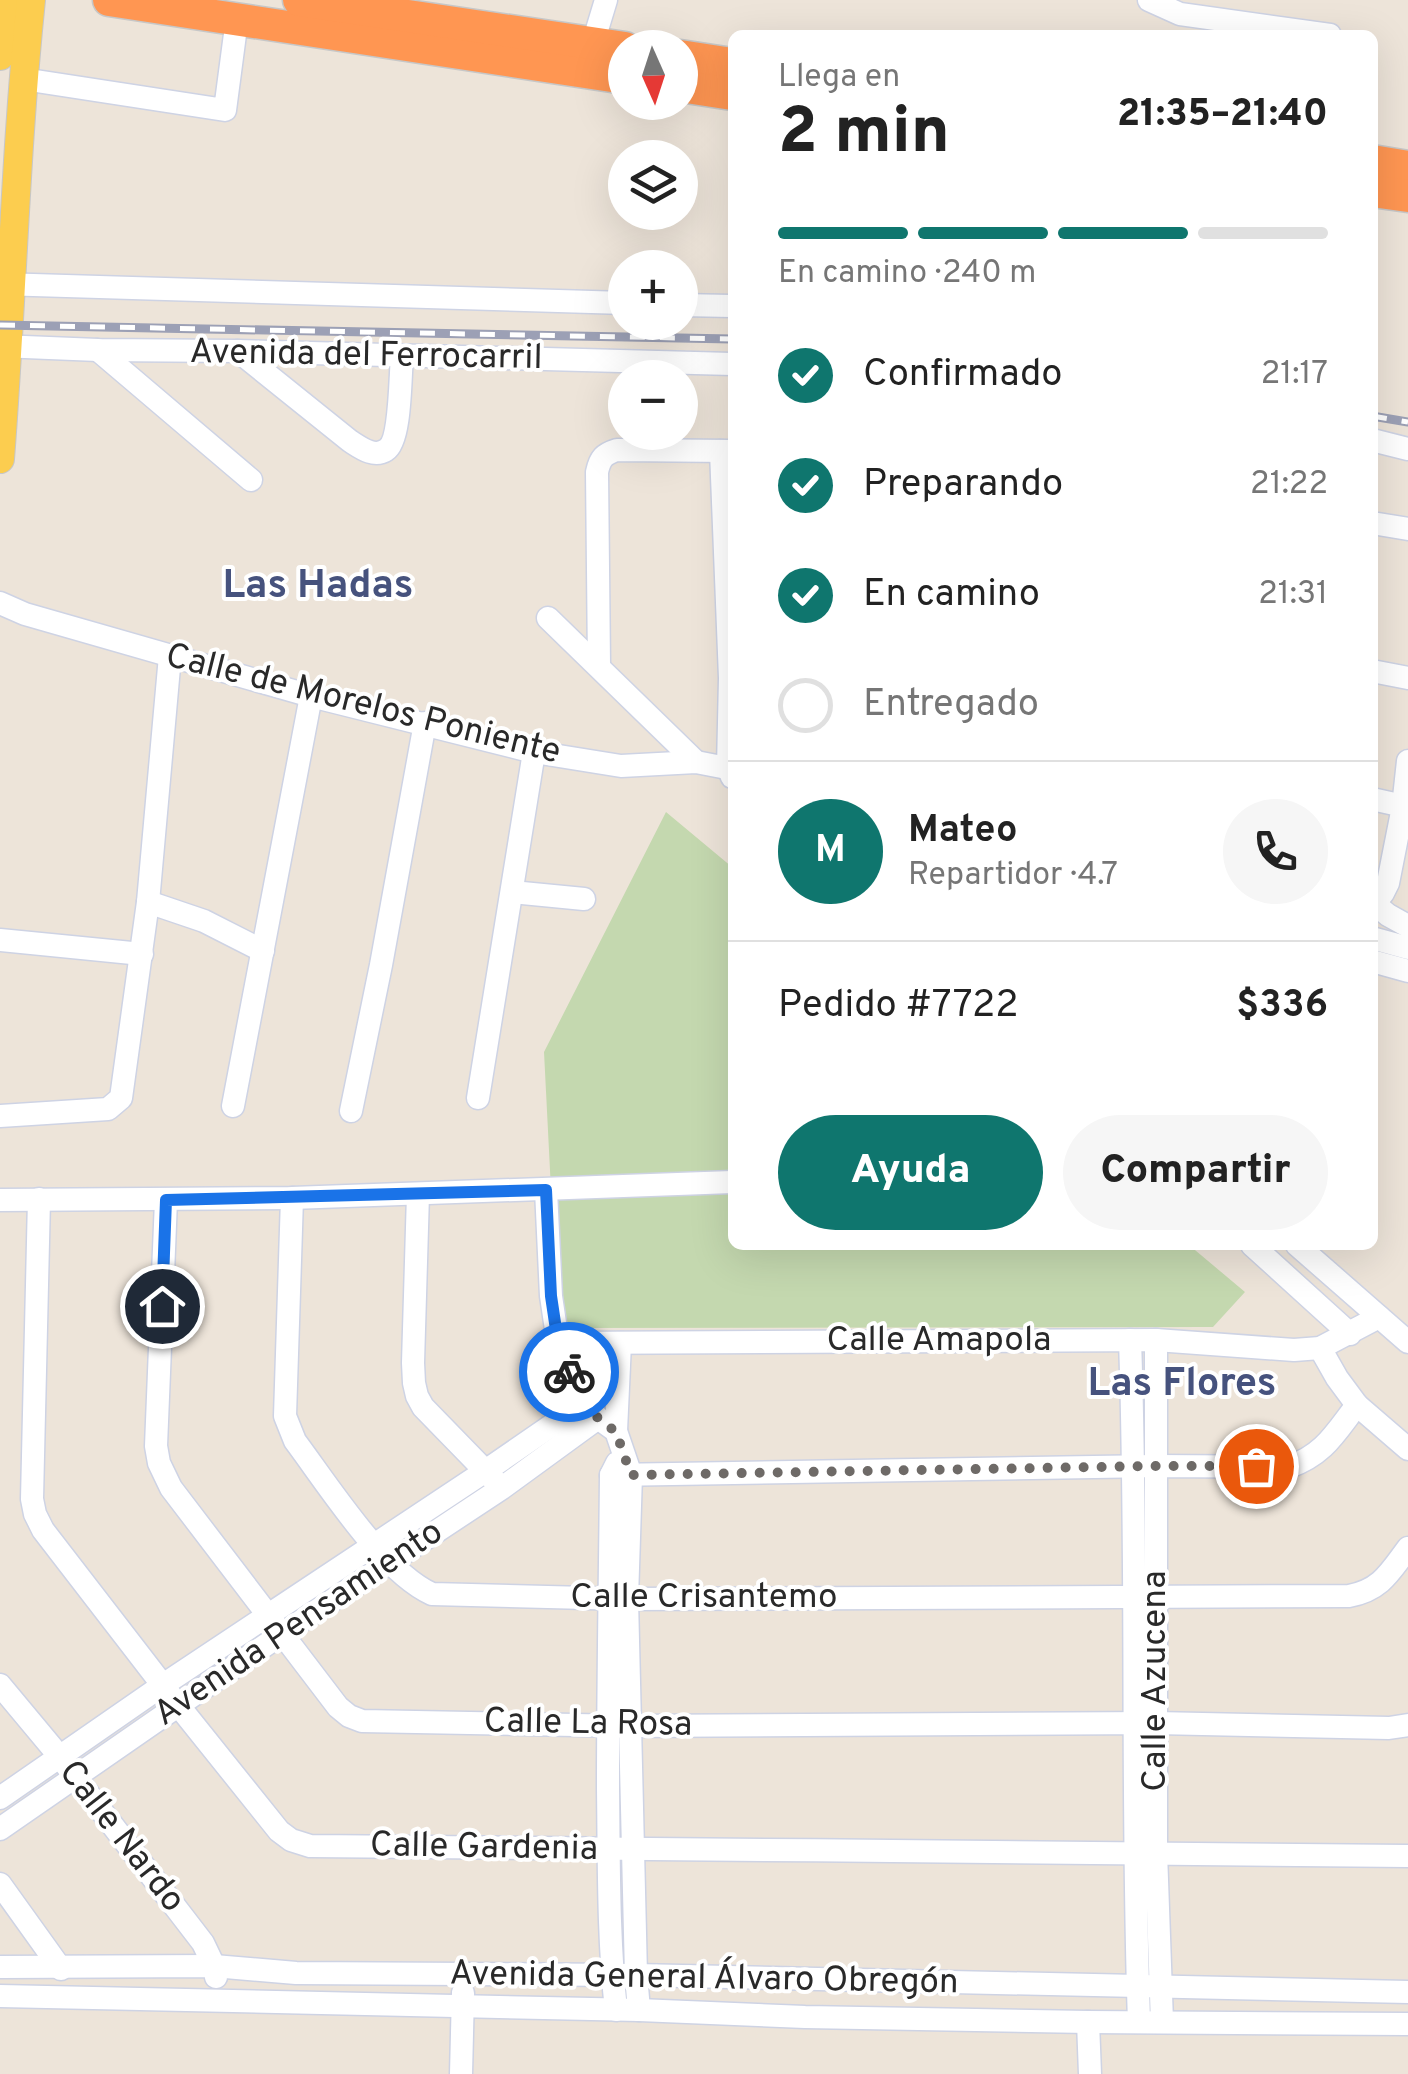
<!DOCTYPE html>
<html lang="es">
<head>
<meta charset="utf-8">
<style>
	body { margin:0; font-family:Overpass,sans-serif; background:#f6f6f6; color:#222; height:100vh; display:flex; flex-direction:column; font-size:38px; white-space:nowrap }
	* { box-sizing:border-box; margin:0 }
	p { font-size:32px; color:#767676 }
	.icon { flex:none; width:55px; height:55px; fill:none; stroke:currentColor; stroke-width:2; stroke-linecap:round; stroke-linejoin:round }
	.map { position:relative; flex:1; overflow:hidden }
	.panel { position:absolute; left:728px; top:30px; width:650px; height:1220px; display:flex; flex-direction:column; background:#fff; border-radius:15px; box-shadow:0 10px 40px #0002 }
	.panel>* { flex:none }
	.needle { width:65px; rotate:177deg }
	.controls { position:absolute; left:608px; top:30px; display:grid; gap:20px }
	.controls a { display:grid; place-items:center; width:90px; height:90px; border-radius:50%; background:#fff; box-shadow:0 10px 40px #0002; font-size:50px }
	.pin { position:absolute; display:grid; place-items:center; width:85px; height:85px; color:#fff; margin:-42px; border:5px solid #fff; border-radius:50%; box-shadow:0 2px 10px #0007 }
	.courier { position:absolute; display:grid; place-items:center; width:100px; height:100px; margin:-50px; border:8px solid #1a73e8; border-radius:50%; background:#fff; color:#222; box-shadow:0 2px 12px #0007 }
	.summary em { font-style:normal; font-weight:800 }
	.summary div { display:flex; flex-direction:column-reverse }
	.summary { display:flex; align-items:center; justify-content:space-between; height:170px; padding:0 50px }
	h1 { font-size:65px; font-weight:800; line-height:75px }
	.bar { display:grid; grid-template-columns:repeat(4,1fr); gap:15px 10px; align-content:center; height:120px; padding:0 50px }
	.bar i { height:12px; border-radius:8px; background:#e0e0e0 }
	.bar .current { background:#0f766e }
	.bar p { grid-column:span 4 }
	.line { display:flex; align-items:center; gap:25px; padding:0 50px; border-top:2px solid #e0e0e0 }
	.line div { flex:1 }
	.round { display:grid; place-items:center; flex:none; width:105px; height:105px; border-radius:52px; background:#f6f6f6 }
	ol { padding:0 50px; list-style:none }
	li { display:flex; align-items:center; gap:30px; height:110px }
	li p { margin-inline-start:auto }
	li .icon { padding:10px; border-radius:50%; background:#0f766e; color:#fff; stroke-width:4 }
	li:last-child { color:#767676 }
	li i { width:55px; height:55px; border:5px solid #e0e0e0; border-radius:50% }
	.button { display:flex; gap:20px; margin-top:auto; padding:20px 50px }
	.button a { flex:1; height:115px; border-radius:60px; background:#0f766e; color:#fff; font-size:40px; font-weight:800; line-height:115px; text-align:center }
	.button a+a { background:#f6f6f6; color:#222 }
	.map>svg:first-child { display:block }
	.cemetery { fill:#c4d8af }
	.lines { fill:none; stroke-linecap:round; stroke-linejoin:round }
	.minor-casing { stroke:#ced3e4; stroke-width:25 }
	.major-casing { stroke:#c7c7c7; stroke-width:30 }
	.highway-casing { stroke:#c7c7c7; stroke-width:35 }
	.minor { stroke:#fff; stroke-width:22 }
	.major { stroke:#fccd4f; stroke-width:28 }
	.highway { stroke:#ff9652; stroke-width:32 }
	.rail-casing { stroke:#9ca0b5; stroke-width:9 }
	.rail { stroke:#fff; stroke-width:5; stroke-dasharray:15; stroke-linecap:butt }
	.done { stroke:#6e6a67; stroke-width:10; stroke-dasharray:0 18 }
	.route { stroke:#1a73e8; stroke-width:12 }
	.labels { text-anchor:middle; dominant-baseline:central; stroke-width:8; stroke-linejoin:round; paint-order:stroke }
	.street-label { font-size:35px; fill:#292929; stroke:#fff }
	.quarter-label { font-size:40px; font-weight:bold; fill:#46527d; stroke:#fff }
</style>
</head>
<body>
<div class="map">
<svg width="1408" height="2074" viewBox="0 0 1408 2074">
	<rect width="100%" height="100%" fill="#ede4d9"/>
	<polygon class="cemetery" points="666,812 732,867 732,1245 1189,1245 1245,1292 1213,1327 558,1328 544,1052"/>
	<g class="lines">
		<defs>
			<g id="minor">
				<polyline points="1149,0 1180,14 1330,35"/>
				<polyline points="593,43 606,0"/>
				<polyline points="23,79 225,110 237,19"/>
				<polyline points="0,284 625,303"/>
				<polyline points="680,305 732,306"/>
				<polyline points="0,346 98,350 238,351 732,364"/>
				<polyline points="98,350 251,480"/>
				<path d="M238,351l112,90c11,7 24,17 36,9 15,-9 14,-75 16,-93"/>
				<polyline points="1372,440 1408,449"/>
				<polyline points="721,451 730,678 728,767 732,777"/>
				<polyline points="1372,523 1408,529"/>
				<polyline points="0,603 25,614 311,696 534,752 621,766 696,762 732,769"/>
				<polyline points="548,618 696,762"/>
				<path d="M599,665l-2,-193c3,-14 7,-18 20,-22l115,1"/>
				<polyline points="1372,671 1408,678"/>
				<polyline points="1372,799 1408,807"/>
				<polyline points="512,892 584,899"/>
				<polyline points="148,902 204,921 263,951"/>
				<polyline points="1376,905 1388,915 1408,926"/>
				<polyline points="1372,907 1383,893 1388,883 1403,807 1408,761"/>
				<polyline points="1372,938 1408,948"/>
				<polyline points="0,940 142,954"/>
				<polyline points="1372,961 1408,971"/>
				<polyline points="478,1098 534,752"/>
				<polyline points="233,1106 311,696"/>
				<polyline points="351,1111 381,965 425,723"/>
				<polyline points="0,1116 108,1109 121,1098 148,902 170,656"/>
				<polyline points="546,1190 551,1296 558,1343 570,1376 584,1403 598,1418 616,1431 631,1475 627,1599 636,1975 639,2010"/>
				<polyline points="418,1194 413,1363 414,1383 417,1396 423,1407 496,1482"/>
				<path d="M292,1198l-7,218 10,25c33,44 88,131 137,153l195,5 722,-3c32,-6 41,-24 59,-48"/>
				<path d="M39,1199l-7,300 3,15 8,16 135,175 101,126 12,9 19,6c366,5 732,4 1098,10"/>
				<polyline points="0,1200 292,1198 732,1182"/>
				<polyline points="166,1200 156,1446 159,1463 171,1488 338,1707 349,1716 362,1721 629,1726 1156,1723 1389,1728 1408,1725"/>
				<polyline points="1252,1245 1350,1334"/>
				<polyline points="1297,1245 1408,1342"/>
				<path d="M1130,1340c8,227 1,454 9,681"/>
				<polyline points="1156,1340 1156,1852 1162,2022"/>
				<polyline points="558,1343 1156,1340 1294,1350 1320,1348 1379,1317"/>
				<polyline points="1320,1348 1337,1378 1357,1405 1408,1449"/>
				<polyline points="616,1431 620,1343"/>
				<path d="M611,1475l545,-9 133,1c36,-13 46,-34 68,-62"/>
				<polyline points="0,1685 60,1757 203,1943 214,1966 216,1977"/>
				<polyline points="0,1798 163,1685 484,1472 584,1403"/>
				<polyline points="0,1829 283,1633 502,1488 598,1418"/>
				<polyline points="0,1884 61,1969"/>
				<polyline points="0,1967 214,1966 296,1973 636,1975 1408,1992"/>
				<polyline points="0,1996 639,2010 805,2017 1088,2022 1408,2024"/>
				<path d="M616,2010c-8,-73 -7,-148 -8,-222 0,-104 2,-208 3,-313l6,-12"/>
				<polyline points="1088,2022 1090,2074"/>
				<polyline points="461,2074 463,1993"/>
			</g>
			<g id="major">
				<polyline points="0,56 6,0"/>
				<path d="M0,459c12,-153 15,-306 31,-459"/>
			</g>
			<g id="highway">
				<polyline points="109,0 625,78"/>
				<polyline points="299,0 625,48"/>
				<polyline points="680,56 732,64"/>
				<polyline points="680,86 732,94"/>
				<polyline points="1372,161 1408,167"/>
				<polyline points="1372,191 1408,196"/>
			</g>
		</defs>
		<use href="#minor" class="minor-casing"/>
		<use href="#major" class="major-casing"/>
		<use href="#highway" class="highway-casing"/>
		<use href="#minor" class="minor"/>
		<use href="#major" class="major"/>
		<use href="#highway" class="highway"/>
		<defs>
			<g id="rail">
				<polyline points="0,325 732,339"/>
				<polyline points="1372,416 1408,422"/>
			</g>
		</defs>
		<use href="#rail" class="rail-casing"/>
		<use href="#rail" class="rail"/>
	</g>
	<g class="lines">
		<polyline class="done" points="569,1372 584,1403 598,1418 616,1432 631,1475 1156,1466 1256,1466"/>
		<polyline class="route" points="162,1306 166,1200 546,1190 551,1296 558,1343 569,1372"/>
	</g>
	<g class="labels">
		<g class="street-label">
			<text transform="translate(366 356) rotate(1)">Avenida del Ferrocarril</text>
			<text transform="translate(363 705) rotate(14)">Calle de Morelos Poniente</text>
			<text x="939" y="1341">Calle Amapola</text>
			<text x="704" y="1598">Calle Crisantemo</text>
			<text transform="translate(299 1624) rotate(-34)">Avenida Pensamiento</text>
			<text transform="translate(1156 1681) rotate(-90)">Calle Azucena</text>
			<text transform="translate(588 1724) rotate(1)">Calle La Rosa</text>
			<text transform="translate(121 1837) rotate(52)">Calle Nardo</text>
			<text transform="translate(484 1848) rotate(1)">Calle Gardenia</text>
			<text transform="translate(704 1979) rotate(1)">Avenida General Álvaro Obregón</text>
		</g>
		<g class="quarter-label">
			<text x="318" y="587">Las Hadas</text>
			<text x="1182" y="1385">Las Flores</text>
		</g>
	</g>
</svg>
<div class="controls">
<a><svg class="needle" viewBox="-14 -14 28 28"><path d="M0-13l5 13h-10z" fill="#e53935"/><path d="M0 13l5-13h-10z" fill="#767676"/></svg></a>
<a><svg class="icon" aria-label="layers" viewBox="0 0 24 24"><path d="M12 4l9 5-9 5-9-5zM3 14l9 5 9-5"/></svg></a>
<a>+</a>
<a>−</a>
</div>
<div class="pin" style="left:1256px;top:1466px;background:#ea580c"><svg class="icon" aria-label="bag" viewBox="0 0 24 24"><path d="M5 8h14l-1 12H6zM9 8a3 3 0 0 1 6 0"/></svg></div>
<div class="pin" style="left:162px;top:1306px;background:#1f2937"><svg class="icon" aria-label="home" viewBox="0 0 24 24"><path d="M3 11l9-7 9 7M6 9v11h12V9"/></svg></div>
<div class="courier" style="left:569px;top:1372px"><svg class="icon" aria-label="bike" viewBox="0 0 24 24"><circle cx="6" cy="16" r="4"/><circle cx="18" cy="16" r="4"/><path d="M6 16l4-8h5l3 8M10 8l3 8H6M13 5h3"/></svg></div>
<section class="panel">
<div class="summary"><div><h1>2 min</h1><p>Llega en</p></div><em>21:35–21:40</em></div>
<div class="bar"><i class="current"></i><i class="current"></i><i class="current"></i><i></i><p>En camino · 240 m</p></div>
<ol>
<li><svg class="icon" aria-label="check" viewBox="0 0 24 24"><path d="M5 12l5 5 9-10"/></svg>Confirmado<p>21:17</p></li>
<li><svg class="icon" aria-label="check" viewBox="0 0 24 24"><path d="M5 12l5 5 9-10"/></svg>Preparando<p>21:22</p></li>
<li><svg class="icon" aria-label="check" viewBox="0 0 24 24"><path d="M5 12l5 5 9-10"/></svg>En camino<p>21:31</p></li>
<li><i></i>Entregado</li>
</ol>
<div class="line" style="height:180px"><b class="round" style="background:#0f766e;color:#fff">M</b><div><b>Mateo</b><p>Repartidor · 4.7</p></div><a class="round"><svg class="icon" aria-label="phone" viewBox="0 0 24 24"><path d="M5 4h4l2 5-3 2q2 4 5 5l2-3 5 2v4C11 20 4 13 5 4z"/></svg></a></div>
<div class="line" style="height:130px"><div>Pedido #7722</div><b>$336</b></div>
<div class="button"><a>Ayuda</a><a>Compartir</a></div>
</section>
</div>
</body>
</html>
